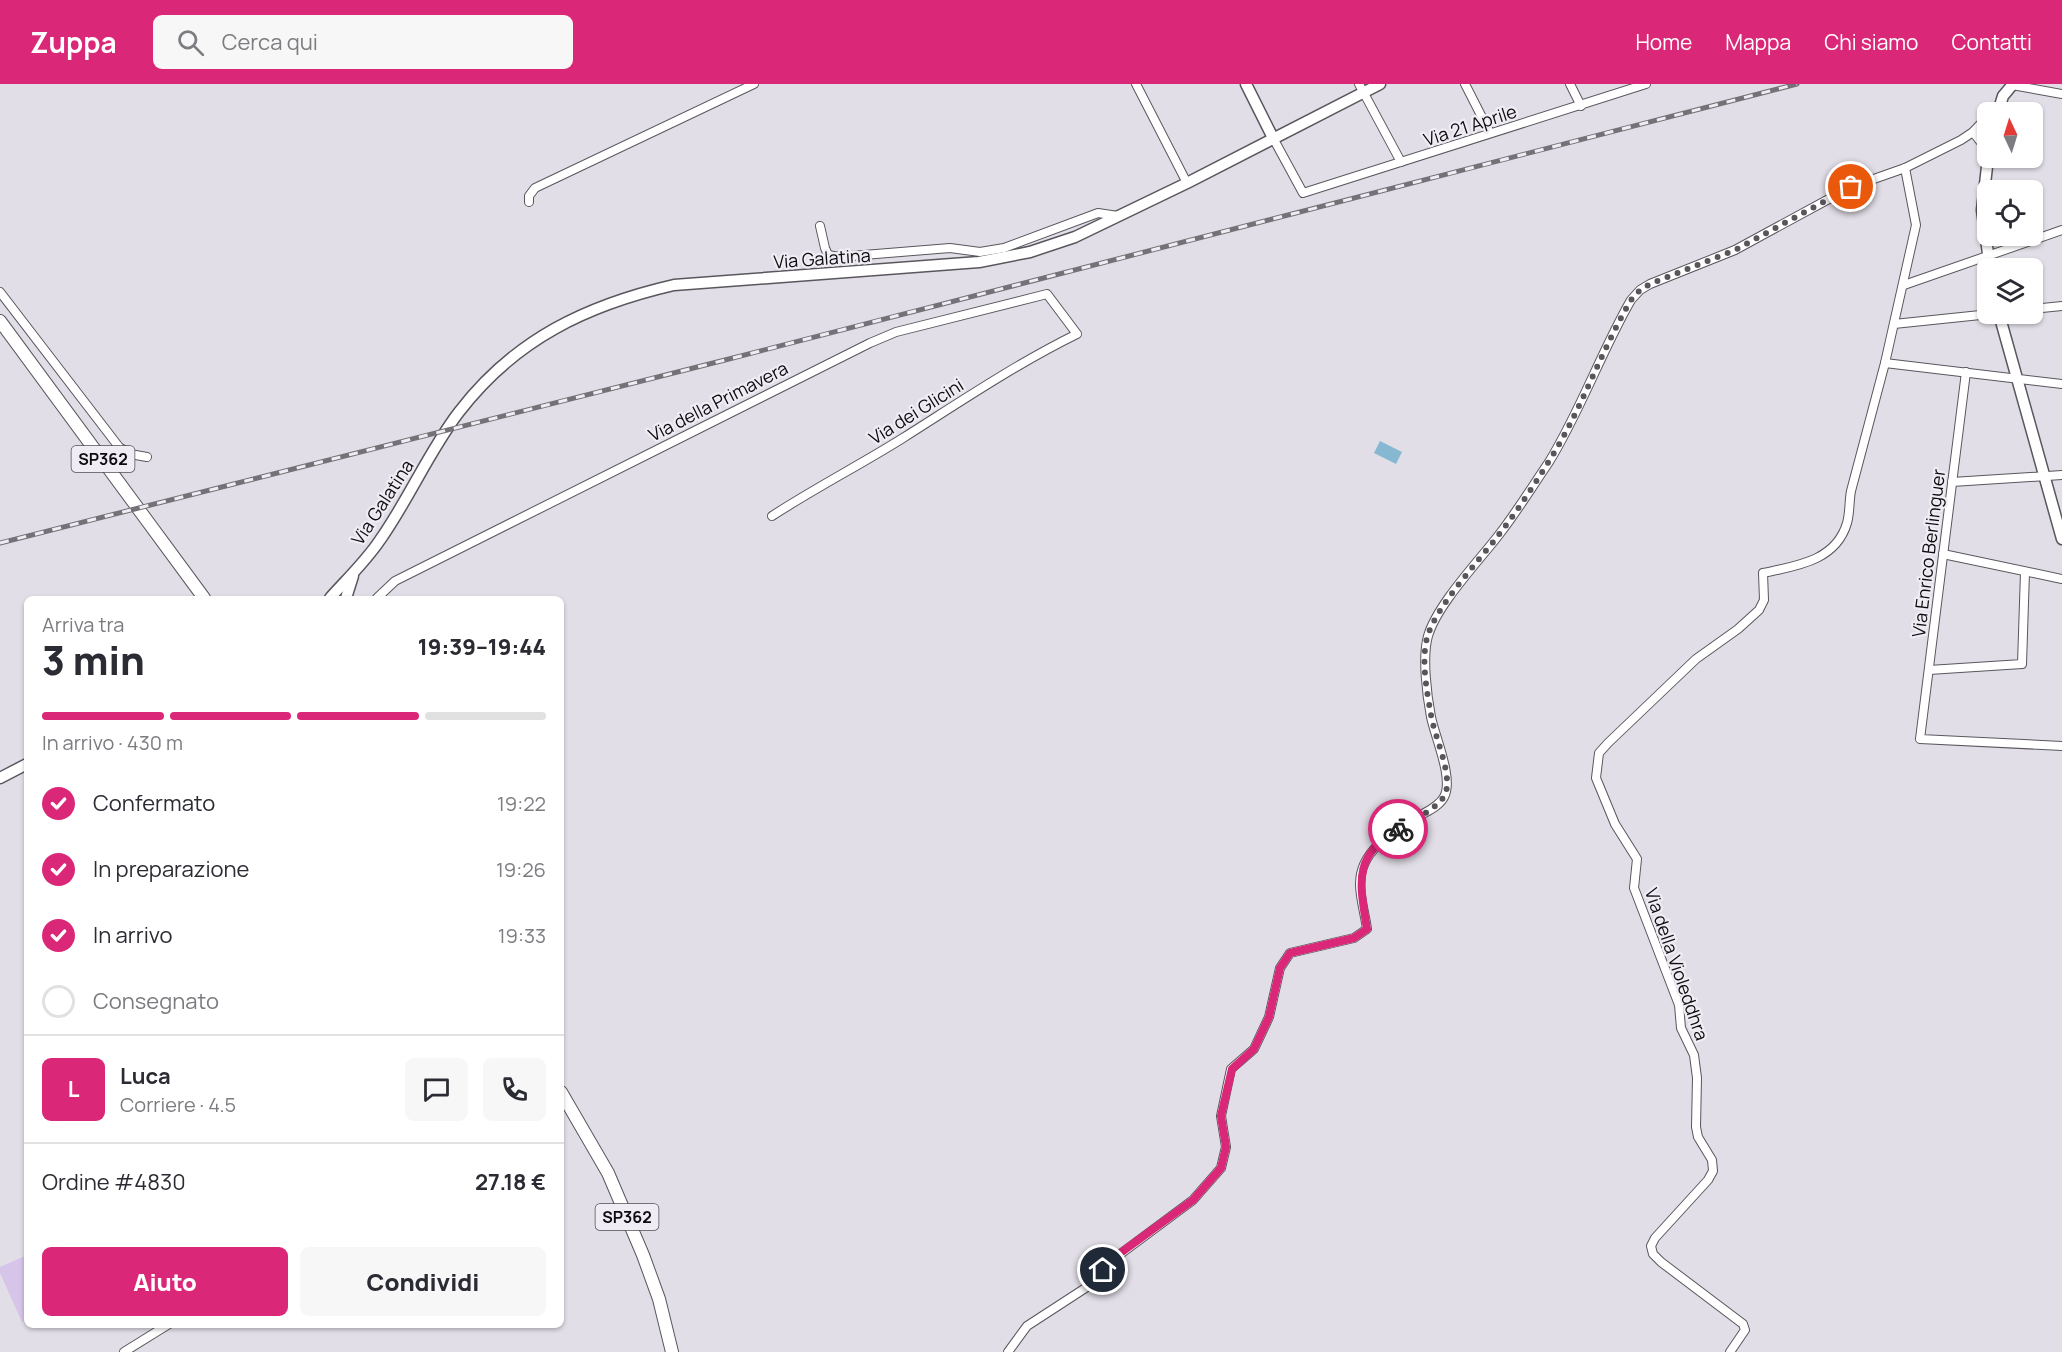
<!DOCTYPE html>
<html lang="it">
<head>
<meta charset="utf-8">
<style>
	body { margin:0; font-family:Manrope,sans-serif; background:#f7f7f7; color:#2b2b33; height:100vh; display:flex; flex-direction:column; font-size:22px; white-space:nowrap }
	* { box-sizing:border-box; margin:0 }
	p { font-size:20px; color:#7c7c81 }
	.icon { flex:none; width:33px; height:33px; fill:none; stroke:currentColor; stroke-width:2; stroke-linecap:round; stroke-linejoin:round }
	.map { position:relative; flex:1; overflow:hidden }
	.sheet { position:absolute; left:24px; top:512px; width:540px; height:732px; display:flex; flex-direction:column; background:#fff; border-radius:9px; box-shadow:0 2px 4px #0004 }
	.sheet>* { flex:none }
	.needle { width:39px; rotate:356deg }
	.controls { position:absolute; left:1977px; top:18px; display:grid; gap:12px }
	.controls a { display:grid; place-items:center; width:66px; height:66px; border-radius:9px; background:#fff; box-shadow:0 2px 4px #0004; font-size:30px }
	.pin { position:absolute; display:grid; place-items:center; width:51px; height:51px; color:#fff; margin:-26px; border:3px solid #fff; border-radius:50%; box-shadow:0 2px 6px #0007 }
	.courier { position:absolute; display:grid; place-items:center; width:60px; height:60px; margin:-30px; border:4px solid #db2777; border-radius:50%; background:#fff; color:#222; box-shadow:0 2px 8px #0007 }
	.overview em { font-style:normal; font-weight:800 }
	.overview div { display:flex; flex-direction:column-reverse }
	.overview { display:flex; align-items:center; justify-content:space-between; height:102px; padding:0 18px }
	h1 { font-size:39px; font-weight:800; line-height:45px }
	.bar { display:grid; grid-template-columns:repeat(4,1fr); gap:9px 6px; align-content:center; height:72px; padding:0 18px }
	.bar i { height:8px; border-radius:4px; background:#e1e1e2 }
	.bar .selected { background:#db2777 }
	.bar p { grid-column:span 4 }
	.line { display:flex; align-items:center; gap:15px; padding:0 18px; border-top:2px solid #e1e1e2 }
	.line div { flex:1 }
	.round { display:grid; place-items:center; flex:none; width:63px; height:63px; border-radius:9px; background:#f7f7f7 }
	ol { padding:0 18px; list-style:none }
	li { display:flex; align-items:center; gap:18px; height:66px }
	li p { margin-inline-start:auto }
	li .icon { padding:6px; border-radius:50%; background:#db2777; color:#fff; stroke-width:4 }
	li:last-child { color:#7c7c81 }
	li i { width:33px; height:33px; border:3px solid #e1e1e2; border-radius:50% }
	.button { display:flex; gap:12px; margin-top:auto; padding:12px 18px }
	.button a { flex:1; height:69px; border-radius:9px; background:#db2777; color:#fff; font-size:24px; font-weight:800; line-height:69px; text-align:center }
	.button a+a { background:#f7f7f7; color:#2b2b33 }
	header { display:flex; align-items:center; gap:36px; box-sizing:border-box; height:84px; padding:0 30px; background:#db2777; color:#fff }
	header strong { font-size:28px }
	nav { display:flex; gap:33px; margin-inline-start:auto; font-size:21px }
	.search { width:420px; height:54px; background:#f7f7f7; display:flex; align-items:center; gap:15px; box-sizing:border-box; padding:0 21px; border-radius:9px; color:#7c7c81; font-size:22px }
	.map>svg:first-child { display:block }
	.green { fill:#d7c4e9 }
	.water { fill:#86b8d2 }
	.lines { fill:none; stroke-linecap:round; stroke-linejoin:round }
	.street-casing { stroke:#5a565d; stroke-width:10 }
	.secondary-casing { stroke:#5a565d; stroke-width:13 }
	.primary-casing { stroke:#5a565d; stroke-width:14 }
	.street { stroke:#fff; stroke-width:8 }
	.secondary { stroke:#fff; stroke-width:10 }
	.primary { stroke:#fff; stroke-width:12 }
	.rail-casing { stroke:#747177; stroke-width:5 }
	.rail { stroke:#f0ecf4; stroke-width:3; stroke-dasharray:9; stroke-linecap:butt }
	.done { stroke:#58565b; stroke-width:6; stroke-dasharray:0 10.8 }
	.route { stroke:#db2777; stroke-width:8 }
	.labels { text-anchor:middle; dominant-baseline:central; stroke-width:4.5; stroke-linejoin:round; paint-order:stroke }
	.shield { fill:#f0ecf4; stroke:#524f54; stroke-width:1.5 }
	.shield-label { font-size:16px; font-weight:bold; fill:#0e0c0f }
	.street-label { font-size:18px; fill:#0e0c0f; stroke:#f0ecf4 }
</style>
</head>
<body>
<header>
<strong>Zuppa</strong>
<div class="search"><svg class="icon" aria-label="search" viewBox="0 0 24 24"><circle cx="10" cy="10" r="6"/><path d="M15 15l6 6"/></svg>Cerca qui</div>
<nav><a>Home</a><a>Mappa</a><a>Chi siamo</a><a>Contatti</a></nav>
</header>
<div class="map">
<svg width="2062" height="1268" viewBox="0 0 2062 1268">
	<rect width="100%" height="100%" fill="#e2dee7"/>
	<polygon class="green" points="27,1171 27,1236 22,1238 0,1189 0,1183"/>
	<polygon class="water" points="1380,357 1402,368 1396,380 1374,369"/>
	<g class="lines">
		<defs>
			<g id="street">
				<polyline points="1136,0 1187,99"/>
				<polyline points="1359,0 1401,78"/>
				<polyline points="1465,0 1490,49"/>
				<polyline points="1570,0 1581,22"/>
				<polyline points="2012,1 2062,10"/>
				<polyline points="1973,48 1983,61 1988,76"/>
				<polyline points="1273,54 1303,109 1646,0"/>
				<polyline points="529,118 529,112 535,104 754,0"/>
				<polyline points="820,142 825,164 828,171 839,173 950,164 980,168 1004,164 1098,129 1118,132"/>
				<polyline points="1904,201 2062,146"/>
				<polyline points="0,208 119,363 130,370 147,373"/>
				<polyline points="2032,225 2062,222"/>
				<polyline points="1894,240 1990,230"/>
				<polyline points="1885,279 2062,300"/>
				<polyline points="1966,288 1920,655 2062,662"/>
				<polyline points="1952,398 2062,391"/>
				<polyline points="1943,470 2062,495"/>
				<path d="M377,514l18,-17 475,-238 26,-11 151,-38 30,40c-61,30 -117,68 -174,104 -43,27 -88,50 -131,78"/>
				<polyline points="1929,586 2022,580 2025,488"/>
				<polyline points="124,1268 169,1240"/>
				<path d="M1008,1268l19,-26 60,-39 32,-32 74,-55 28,-32 5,-21 -5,-31 10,-47 23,-20 15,-32 11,-49 10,-15 64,-15 13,-9c-2,-15 -7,-31 -7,-45 0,-33 31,-51 56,-66 9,-6 23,-11 28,-21 10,-18 -9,-60 -13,-80 -4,-21 -9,-60 -3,-81 9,-31 49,-73 70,-100 18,-23 34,-49 51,-74 32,-52 52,-110 82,-162l9,-10 10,-6 85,-34 116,-63 54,-19 56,-28 12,-8 15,-16"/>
				<path d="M1730,1268l15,-22 -2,-6 -82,-62 -8,-8 -2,-8 4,-8 53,-58 5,-9 -1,-11 -14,-23 -2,-10 1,-49 -3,-23 -13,-27 -2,-23 -45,-117 3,-29 -22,-35 -19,-46 3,-25 9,-10 88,-84 42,-30 21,-19 5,-10 -1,-27c33,-7 73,-12 84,-50 3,-10 2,-22 4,-32l34,-128 31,-138 -11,-57"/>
			</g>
			<g id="secondary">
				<polyline points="1246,0 1273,54"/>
				<polyline points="1998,28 2003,12 2013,0"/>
				<polyline points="1988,74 1982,126 1990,184"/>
				<polyline points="1999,230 2062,455"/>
				<path d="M330,514c17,-19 36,-37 50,-58 29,-41 49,-89 79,-128 56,-73 128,-107 215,-127l305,-23 51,-10 45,-15 112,-54 193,-99"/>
				<polyline points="346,514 353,492"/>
				<polyline points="0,694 27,680"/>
			</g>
			<g id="primary">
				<polyline points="0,237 204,514"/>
				<polyline points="561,1008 608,1089 643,1171 659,1215 672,1268"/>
			</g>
		</defs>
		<use href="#street" class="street-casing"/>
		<use href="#secondary" class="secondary-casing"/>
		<use href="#primary" class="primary-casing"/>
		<use href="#street" class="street"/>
		<use href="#secondary" class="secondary"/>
		<use href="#primary" class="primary"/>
		<defs>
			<polyline id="rail" points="0,459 725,276 1797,0"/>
		</defs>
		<use href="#rail" class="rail-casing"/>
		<use href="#rail" class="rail"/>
	</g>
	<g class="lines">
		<path class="done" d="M1398,745c14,-9 34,-17 45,-31 13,-17 -9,-62 -12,-83 -4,-23 -10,-54 -4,-77 8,-30 50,-75 70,-101 20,-25 37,-52 54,-79 31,-50 50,-107 80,-158l9,-10 10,-6 85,-34 116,-63"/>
		<path class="route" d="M1103,1186l16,-16 74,-54 28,-32 5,-21 -5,-31 11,-47 22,-20 15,-32 11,-49 10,-15 64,-15 13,-9c-7,-45 -15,-73 31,-100"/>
	</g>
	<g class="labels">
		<g class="shield">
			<rect x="71.5" y="362" width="63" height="26" rx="4.5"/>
			<rect x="595.5" y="1120" width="63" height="26" rx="4.5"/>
		</g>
		<g class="shield-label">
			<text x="103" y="375">SP362</text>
			<text x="627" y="1133">SP362</text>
		</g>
		<g class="street-label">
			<text transform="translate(1470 41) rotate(-18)">Via 21 Aprile</text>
			<text transform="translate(822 174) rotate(-4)">Via Galatina</text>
			<text transform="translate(718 317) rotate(-27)">Via della Primavera</text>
			<text transform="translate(916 327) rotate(-32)">Via dei Glicini</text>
			<text transform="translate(382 418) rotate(-57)">Via Galatina</text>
			<text transform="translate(1928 469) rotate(-83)">Via Enrico Berlinguer</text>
			<text transform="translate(1677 880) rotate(71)">Via della Violeddhra</text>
		</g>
	</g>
</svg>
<div class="controls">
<a><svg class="needle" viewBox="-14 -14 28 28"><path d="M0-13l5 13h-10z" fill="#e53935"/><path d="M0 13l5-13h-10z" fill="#7c7c81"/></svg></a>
<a><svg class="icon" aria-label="locate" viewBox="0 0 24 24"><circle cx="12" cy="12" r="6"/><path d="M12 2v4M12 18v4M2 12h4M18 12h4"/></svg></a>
<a><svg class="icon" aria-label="layers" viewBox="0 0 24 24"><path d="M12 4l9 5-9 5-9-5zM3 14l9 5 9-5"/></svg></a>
</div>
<div class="pin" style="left:1851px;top:103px;background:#ea580c"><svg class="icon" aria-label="bag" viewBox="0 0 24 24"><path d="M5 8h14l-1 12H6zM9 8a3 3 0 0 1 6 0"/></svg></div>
<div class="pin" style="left:1103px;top:1186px;background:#1f2937"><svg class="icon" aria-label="home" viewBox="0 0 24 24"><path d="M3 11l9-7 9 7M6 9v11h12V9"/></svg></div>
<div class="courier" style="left:1398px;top:745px"><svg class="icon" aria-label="bike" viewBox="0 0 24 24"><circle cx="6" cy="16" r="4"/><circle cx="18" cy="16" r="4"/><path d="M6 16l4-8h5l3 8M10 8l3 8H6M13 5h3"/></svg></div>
<section class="sheet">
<div class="overview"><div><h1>3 min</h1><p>Arriva tra</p></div><em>19:39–19:44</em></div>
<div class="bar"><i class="selected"></i><i class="selected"></i><i class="selected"></i><i></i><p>In arrivo · 430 m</p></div>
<ol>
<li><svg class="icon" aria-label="check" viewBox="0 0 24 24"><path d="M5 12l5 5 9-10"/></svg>Confermato<p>19:22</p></li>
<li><svg class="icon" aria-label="check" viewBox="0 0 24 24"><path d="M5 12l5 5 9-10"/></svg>In preparazione<p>19:26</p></li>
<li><svg class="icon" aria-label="check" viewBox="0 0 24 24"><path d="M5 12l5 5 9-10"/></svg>In arrivo<p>19:33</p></li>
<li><i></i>Consegnato</li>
</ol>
<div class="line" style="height:108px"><b class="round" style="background:#db2777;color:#fff">L</b><div><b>Luca</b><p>Corriere · 4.5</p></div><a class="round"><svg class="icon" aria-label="chat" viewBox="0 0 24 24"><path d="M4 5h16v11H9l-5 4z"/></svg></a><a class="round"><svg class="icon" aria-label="phone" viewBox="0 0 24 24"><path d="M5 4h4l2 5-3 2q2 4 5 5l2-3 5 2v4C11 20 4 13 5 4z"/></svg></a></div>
<div class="line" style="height:78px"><div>Ordine #4830</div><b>27.18 €</b></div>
<div class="button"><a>Aiuto</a><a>Condividi</a></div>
</section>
</div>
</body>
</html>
